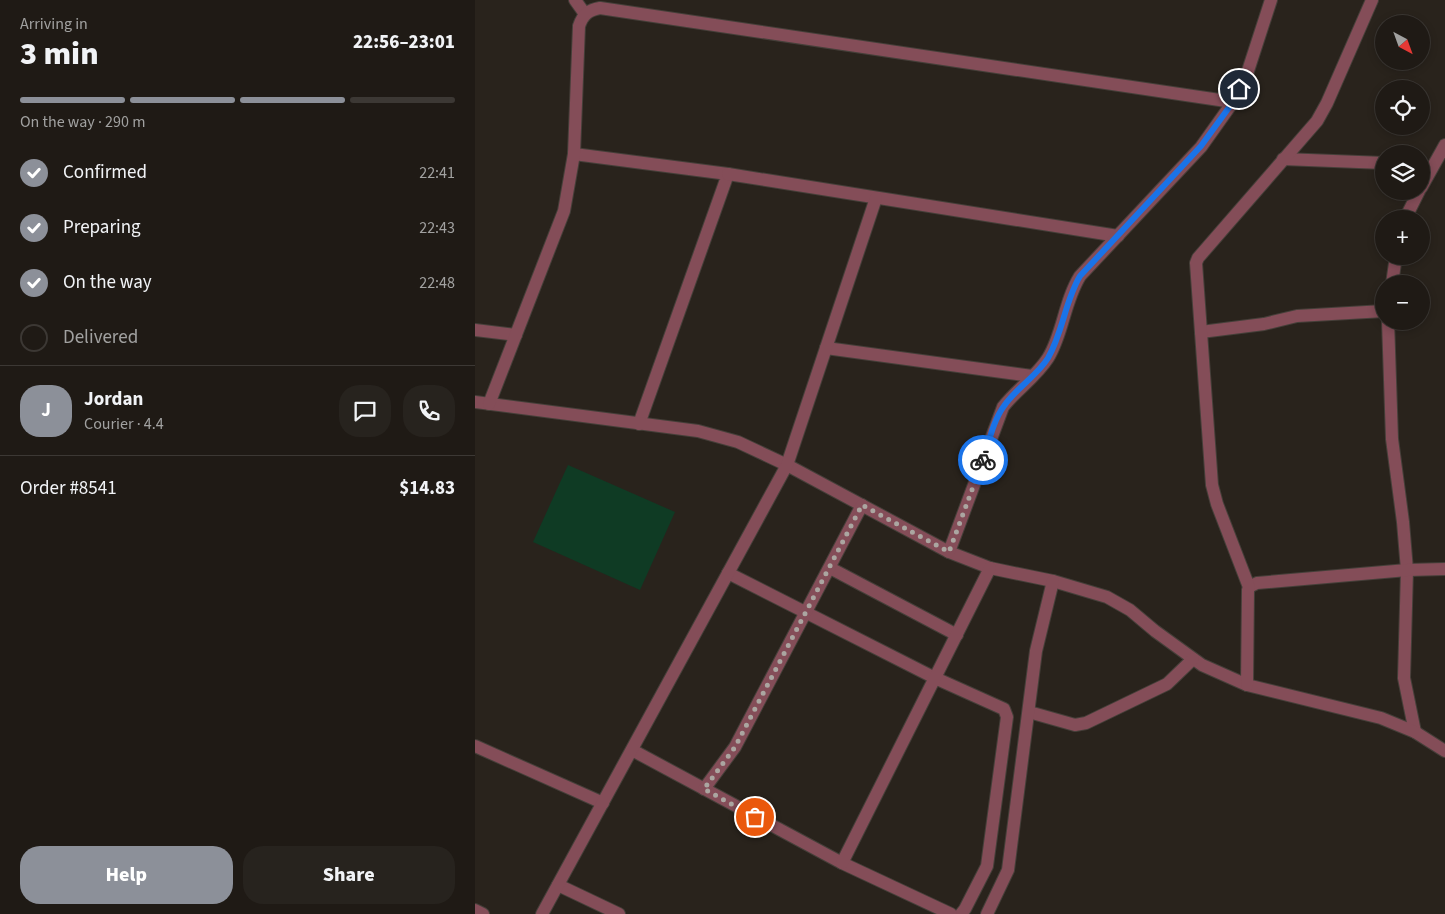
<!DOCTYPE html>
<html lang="en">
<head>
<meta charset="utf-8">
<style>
	body { margin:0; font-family:"Source Sans 3",sans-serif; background:#27231e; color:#f1f3f6; height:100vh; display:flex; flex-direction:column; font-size:19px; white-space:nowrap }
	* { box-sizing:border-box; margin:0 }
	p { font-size:16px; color:#a1a1a0 }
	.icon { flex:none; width:28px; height:28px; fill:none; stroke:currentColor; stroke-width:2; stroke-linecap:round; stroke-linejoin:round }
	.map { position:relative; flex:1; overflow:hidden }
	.details { display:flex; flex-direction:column; background:#1f1a15; width:475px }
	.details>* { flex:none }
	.needle { width:32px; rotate:139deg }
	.fabs { position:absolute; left:900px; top:15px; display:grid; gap:10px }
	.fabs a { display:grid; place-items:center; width:55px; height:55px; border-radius:50%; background:#1f1a15; box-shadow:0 2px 8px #0003,0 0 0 1px #3c3834; font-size:25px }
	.pin { position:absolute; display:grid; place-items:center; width:42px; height:42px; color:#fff; margin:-21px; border:2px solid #fff; border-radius:50%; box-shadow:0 1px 5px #0007 }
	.courier { position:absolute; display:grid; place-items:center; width:50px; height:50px; margin:-25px; border:4px solid #1a73e8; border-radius:50%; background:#fff; color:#222; box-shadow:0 1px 6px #0007 }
	.headline em { font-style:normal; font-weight:800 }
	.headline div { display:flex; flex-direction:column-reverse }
	.headline { display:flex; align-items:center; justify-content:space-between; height:85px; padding:0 20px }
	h1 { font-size:32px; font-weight:800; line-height:38px }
	.bar { display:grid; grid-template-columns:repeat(4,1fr); gap:8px 5px; align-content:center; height:60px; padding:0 20px }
	.bar i { height:6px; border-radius:4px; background:#3c3834 }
	.bar .active { background:#8c9099 }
	.bar p { grid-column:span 4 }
	.line { display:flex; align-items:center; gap:12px; padding:0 20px; border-top:1px solid #3c3834 }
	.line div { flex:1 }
	.round { display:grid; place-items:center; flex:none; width:52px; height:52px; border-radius:20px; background:#27231e }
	ol { padding:0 20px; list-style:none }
	li { display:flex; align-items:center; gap:15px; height:55px }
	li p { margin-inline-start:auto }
	li .icon { padding:5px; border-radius:50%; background:#8c9099; color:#fff; stroke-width:4 }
	li:last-child { color:#a1a1a0 }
	li i { width:28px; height:28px; border:2px solid #3c3834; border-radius:50% }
	.cta { display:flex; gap:10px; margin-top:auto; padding:10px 20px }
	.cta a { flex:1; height:58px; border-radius:20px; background:#8c9099; color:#fff; font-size:20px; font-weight:800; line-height:58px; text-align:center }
	.cta a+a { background:#27231e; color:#f1f3f6 }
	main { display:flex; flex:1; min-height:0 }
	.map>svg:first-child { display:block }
	.garden { fill:#0f3b24 }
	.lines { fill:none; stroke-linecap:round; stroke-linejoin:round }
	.street-casing { stroke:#453f39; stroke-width:14 }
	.street { stroke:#844d58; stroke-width:12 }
	.done { stroke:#aba6a1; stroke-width:5; stroke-dasharray:0 9 }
	.route { stroke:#1a73e8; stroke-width:6 }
</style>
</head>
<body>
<main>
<section class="details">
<div class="headline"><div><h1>3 min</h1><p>Arriving in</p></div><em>22:56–23:01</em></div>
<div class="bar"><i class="active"></i><i class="active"></i><i class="active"></i><i></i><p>On the way · 290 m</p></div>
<ol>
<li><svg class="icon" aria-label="check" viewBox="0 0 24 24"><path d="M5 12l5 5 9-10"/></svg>Confirmed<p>22:41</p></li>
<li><svg class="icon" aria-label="check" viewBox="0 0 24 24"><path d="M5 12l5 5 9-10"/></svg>Preparing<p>22:43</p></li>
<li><svg class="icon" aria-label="check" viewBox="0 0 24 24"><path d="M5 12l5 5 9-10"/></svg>On the way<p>22:48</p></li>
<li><i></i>Delivered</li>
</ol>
<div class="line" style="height:90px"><b class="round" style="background:#8c9099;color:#fff">J</b><div><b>Jordan</b><p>Courier · 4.4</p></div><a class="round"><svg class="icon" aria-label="chat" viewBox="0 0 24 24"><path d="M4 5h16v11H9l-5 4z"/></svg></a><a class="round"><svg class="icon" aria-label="phone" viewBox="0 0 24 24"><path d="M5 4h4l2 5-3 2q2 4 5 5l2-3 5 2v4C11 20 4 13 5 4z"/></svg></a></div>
<div class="line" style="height:65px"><div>Order #8541</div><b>$14.83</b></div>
<div class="cta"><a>Help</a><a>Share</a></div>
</section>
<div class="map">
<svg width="970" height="914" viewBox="0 0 970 914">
	<rect width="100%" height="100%" fill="#29231c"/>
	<polygon class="garden" points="93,465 200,512 165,590 58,542"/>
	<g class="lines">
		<defs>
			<g id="street">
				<polyline points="100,0 110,14"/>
				<polyline points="99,154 253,174 164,424"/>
				<polyline points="808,159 909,163"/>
				<polyline points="253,174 643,236"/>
				<polyline points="946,188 970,145"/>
				<polyline points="930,219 944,191"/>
				<polyline points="917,284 921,256"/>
				<polyline points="913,321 917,439 928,522 932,570 929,678 940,732"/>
				<polyline points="0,330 41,335"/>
				<polyline points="726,332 789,324 822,316 909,311"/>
				<polyline points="351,348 557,376"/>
				<polyline points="0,402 223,431 263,442 312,465 474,552 515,568 578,581 632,597 655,610 680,631 727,665 772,685 906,718 940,732 970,751"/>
				<path d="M14,404l75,-193 10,-57 5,-128c4,-12 10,-16 21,-18l633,94"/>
				<path d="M474,552l54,-145c13,-17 33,-30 45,-49 15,-24 16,-56 32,-82l121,-129 32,-45 13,-25 25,-77"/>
				<polyline points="355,568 482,635"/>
				<polyline points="253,573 460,678 529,709 532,717 512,866 490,909 486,914"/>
				<polyline points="774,587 782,583 932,570 970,569"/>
				<polyline points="772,685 773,590 774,587 742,504 737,485 721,263 723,258 842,121 852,103 897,0"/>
				<polyline points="554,712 600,725 611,723 692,684 718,659"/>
				<polyline points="0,746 128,803"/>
				<polyline points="157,750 367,863 476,914"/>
				<polyline points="229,789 260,747 387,505"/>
				<polyline points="367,863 515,568"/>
				<polyline points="83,885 144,914"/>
				<polyline points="0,910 8,914"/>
				<polyline points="67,914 312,465 401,198"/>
				<polyline points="512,914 533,870 561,651 578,581"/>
			</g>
		</defs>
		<use href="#street" class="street-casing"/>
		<use href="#street" class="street"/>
	</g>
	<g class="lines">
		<polyline class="done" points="280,817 229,789 260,747 387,505 474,552 508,460"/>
		<path class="route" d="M508,460c6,-18 10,-39 21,-54 12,-18 33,-30 44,-48 15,-26 17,-57 32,-82l121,-130 32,-44 6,-13"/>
	</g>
</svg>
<div class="fabs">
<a><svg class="needle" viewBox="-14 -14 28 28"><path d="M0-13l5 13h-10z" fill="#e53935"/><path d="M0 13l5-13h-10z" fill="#a1a1a0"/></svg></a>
<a><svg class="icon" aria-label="locate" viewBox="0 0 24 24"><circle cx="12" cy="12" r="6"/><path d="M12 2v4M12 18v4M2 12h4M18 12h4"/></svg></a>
<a><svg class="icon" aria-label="layers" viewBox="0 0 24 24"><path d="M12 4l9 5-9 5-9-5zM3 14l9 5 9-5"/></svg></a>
<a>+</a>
<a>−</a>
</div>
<div class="pin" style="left:280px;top:817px;background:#ea580c"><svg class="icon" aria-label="bag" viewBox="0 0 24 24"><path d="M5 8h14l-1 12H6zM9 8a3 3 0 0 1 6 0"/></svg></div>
<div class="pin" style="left:764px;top:89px;background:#1f2937"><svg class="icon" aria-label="home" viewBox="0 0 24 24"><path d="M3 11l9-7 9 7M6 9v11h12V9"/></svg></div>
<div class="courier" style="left:508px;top:460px"><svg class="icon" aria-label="bike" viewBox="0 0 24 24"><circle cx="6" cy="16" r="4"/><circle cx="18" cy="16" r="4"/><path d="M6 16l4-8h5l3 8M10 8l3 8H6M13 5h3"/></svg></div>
</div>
</main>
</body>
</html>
